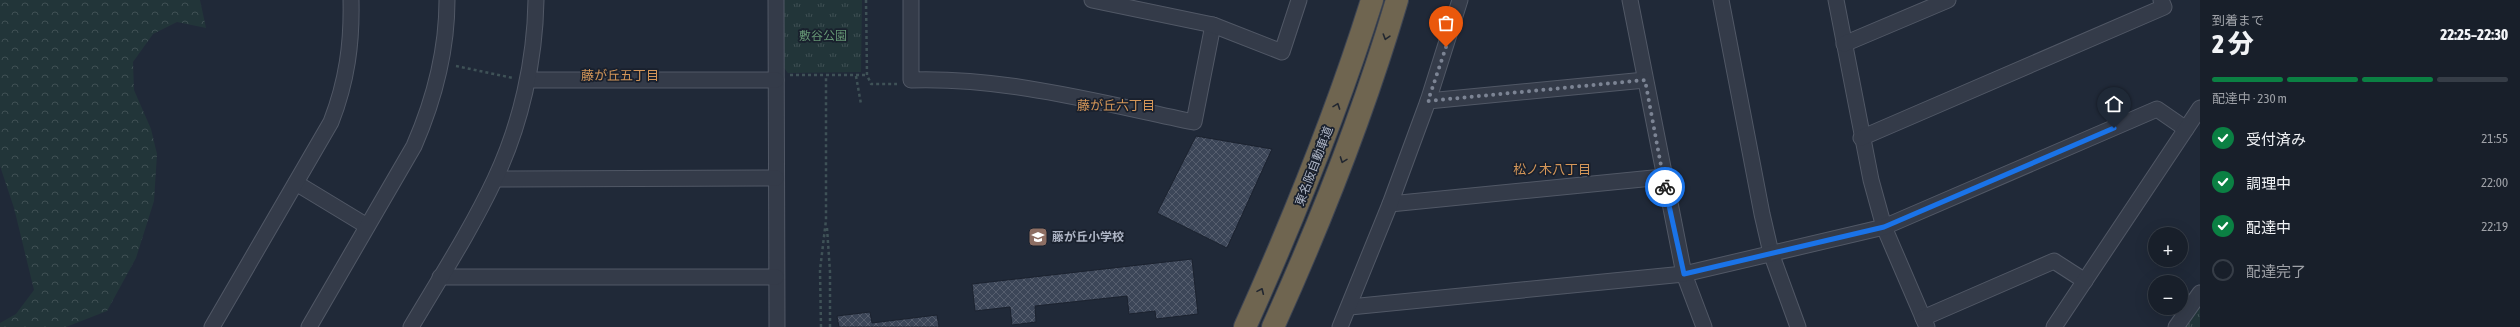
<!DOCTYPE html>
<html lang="ja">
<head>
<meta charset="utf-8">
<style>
	body { margin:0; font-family:"Asap Condensed","Noto Sans JP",sans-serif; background:#252c36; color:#f1f3f6; height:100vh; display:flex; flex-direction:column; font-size:15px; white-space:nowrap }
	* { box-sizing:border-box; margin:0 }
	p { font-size:13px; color:#9fa2a8 }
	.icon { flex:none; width:22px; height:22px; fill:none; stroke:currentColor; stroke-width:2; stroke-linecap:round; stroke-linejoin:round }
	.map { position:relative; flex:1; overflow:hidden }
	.details { display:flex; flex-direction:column; background:#181f2a; width:320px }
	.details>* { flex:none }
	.tools { position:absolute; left:2148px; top:227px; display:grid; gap:8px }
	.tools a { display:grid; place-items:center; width:40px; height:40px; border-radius:50%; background:#181f2a; box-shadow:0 4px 16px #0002,0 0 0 1px #363d47; font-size:20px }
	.pin { position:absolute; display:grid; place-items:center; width:34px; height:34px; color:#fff; margin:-41px -17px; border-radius:50% 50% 50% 0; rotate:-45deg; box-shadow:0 0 4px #0007 }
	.pin .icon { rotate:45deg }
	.courier { position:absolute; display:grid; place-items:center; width:40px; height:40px; margin:-20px; border:3px solid #1a73e8; border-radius:50%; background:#fff; color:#222; box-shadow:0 1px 5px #0007 }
	.summary em { font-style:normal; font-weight:800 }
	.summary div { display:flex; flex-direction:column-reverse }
	.summary { display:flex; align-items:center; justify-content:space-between; height:68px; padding:0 12px }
	h1 { font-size:26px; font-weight:800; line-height:30px }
	.bar { display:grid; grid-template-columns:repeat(4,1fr); gap:6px 4px; align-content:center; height:48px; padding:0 12px }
	.bar i { height:5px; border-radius:3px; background:#363d47 }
	.bar .current { background:#0b8043 }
	.bar p { grid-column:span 4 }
	ol { padding:0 12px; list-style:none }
	li { display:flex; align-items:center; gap:12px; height:44px }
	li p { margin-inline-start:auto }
	li .icon { padding:4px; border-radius:50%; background:#0b8043; color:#fff; stroke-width:4 }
	li:last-child { color:#9fa2a8 }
	li i { width:22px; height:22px; border:2px solid #363d47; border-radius:50% }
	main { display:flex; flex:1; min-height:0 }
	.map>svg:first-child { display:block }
	.forest { fill:url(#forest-crowns) }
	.park { fill:url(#park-tufts) }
	.building { fill:url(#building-cross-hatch); stroke:#1b222f }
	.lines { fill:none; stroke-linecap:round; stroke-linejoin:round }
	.street-casing { stroke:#515866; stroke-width:17 }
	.highway-casing { stroke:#3e4553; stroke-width:24 }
	.path { stroke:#3f5257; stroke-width:2.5; stroke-dasharray:3 3; stroke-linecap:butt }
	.street { stroke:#343b49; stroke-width:15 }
	.highway { stroke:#6f6550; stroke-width:22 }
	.oneway { stroke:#222730 }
	.done { stroke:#7c8494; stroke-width:4; stroke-dasharray:0 7.2 }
	.route { stroke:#1a73e8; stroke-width:5 }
	.labels { text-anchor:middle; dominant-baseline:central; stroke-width:3.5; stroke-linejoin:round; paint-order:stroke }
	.park-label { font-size:12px; fill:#659674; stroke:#19202d }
	.street-label { font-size:12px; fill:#aeb5c5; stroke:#19202d }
	.poi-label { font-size:12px; font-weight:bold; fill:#aeb5c5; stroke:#19202d; text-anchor:start }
	.neighbourhood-label { font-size:13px; fill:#d59759; stroke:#19202d }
</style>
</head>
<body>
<main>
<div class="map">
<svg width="2200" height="327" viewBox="0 0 2200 327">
	<defs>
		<pattern id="forest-crowns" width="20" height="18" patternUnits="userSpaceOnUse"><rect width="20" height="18" fill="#223539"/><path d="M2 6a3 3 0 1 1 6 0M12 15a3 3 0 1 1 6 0" fill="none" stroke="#405054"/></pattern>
		<pattern id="park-tufts" width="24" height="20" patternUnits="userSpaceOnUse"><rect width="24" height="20" fill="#223539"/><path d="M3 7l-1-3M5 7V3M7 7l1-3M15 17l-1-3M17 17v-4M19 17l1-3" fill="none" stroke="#405054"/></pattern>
		<pattern id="building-cross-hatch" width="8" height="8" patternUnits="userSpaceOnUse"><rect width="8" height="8" fill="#3c4658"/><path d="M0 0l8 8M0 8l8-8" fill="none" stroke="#565e6e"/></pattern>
	</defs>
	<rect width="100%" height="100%" fill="#202938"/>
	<polygon class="forest" points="0,0 200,0 206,28 177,22 153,34 133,62 134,90 151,129 157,154 154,201 136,258 107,311 66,327 0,327 0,323 16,314 34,290 14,208 0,166"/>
	<g class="park">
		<polygon points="784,0 862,0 861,72 788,73 784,68"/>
		<polygon points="2200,304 2200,327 2185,327"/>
	</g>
	<g class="building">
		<polygon points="1196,136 1272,149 1227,248 1157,213"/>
		<polygon points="1192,259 1198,314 1156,319 1155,311 1129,314 1127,296 1035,306 1036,322 1012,325 1010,307 975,311 972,284"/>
		<polygon points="870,312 872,323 937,315 939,327 839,327 837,316"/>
	</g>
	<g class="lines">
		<defs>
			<g id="street">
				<polyline points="776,0 777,327"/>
				<path d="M911,0v80c96,-3 190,23 283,42l19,-97"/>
				<polyline points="1092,0 1213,25 1282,52 1299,0"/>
				<polyline points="1630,0 1684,274 1704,327"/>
				<polyline points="1721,0 1762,214 1771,253 1798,327"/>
				<polyline points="1836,0 1871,180 1884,227 1927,327"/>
				<polyline points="1844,44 1948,0"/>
				<polyline points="528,80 776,80"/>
				<polyline points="1428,101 1645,80"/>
				<polyline points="1861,138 2164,7 2161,0"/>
				<polyline points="496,179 776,178"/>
				<polyline points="296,183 367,226"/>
				<polyline points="1390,204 1663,177"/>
				<polyline points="440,277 776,277"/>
				<polyline points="1350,307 1684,274 1884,227 2157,109 2186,129"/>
				<polyline points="1923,318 2054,261 2085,281"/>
				<path d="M212,327l119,-205c16,-41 21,-79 20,-122"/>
				<path d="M309,327l105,-181c20,-46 33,-96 33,-146"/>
				<path d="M411,327c29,-49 60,-97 84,-148 26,-55 40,-118 41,-179"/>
				<polyline points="1340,327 1390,204 1428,101 1460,0"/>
				<polyline points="2054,327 2200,108"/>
				<polyline points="2176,327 2200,293"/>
			</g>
			<g id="highway">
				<path d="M1245,327c48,-107 92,-215 127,-327"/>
				<path d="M1273,327c48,-106 91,-215 124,-327"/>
			</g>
		</defs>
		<use href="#street" class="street-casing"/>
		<use href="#highway" class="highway-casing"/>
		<g class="path">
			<polyline points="866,0 867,75 871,84 897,84"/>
			<polyline points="456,66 513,78"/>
			<polyline points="790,75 867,75"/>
			<polyline points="856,76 861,104"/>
			<polyline points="827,228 830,272 830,327"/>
			<polyline points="821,327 820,270 826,220 826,76"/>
		</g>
		<use href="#street" class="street"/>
		<use href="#highway" class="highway"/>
	</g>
	<defs><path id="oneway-chevron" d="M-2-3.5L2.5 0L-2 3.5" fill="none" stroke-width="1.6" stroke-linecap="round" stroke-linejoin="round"/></defs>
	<g class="oneway">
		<use href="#oneway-chevron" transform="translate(1386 37) rotate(107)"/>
		<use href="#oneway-chevron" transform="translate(1337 106) rotate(-70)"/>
		<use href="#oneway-chevron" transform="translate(1343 160) rotate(110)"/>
		<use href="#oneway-chevron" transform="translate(1261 291) rotate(-66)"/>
	</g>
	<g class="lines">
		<polyline class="done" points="1446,47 1428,101 1645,80 1665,187"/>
		<polyline class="route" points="1665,187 1684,274 1884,227 2114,128"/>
	</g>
	<defs>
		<symbol id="school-square" viewBox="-11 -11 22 22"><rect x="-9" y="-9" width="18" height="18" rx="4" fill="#8d6e63" stroke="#19202d"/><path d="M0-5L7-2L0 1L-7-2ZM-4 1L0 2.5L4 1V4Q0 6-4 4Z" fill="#fff"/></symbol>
	</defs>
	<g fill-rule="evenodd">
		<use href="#school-square" x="1027" y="226" width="22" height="22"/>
	</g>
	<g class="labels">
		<g class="park-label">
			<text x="823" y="36">敷谷公園</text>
		</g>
		<g class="street-label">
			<text transform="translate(1314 166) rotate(-69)">東名阪自動車道</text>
		</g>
		<g class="poi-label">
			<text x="1052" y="237">藤が丘小学校</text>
		</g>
		<g class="neighbourhood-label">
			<text x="620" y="75">藤が丘五丁目</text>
			<text x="1116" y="105">藤が丘六丁目</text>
			<text x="1552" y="169">松ノ木八丁目</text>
		</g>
	</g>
</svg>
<div class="tools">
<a>+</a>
<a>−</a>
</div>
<div class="pin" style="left:1446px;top:47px;background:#ea580c"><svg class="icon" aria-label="bag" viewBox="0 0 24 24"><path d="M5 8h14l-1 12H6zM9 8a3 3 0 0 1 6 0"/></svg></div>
<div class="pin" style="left:2114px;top:128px;background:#1f2937"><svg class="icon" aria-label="home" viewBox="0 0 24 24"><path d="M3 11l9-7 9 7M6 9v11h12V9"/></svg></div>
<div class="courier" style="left:1665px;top:187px"><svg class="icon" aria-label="bike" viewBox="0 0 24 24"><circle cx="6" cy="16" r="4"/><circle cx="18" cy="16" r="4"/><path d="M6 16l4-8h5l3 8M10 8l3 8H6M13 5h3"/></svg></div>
</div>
<section class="details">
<div class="summary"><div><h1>2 分</h1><p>到着まで</p></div><em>22:25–22:30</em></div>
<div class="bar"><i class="current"></i><i class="current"></i><i class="current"></i><i></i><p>配達中 · 230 m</p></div>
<ol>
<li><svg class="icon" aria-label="check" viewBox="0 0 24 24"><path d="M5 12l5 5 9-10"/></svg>受付済み<p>21:55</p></li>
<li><svg class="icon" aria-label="check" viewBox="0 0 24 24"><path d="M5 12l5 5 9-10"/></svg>調理中<p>22:00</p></li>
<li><svg class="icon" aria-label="check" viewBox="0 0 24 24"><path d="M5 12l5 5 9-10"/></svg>配達中<p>22:19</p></li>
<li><i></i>配達完了</li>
</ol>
</section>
</main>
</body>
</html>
